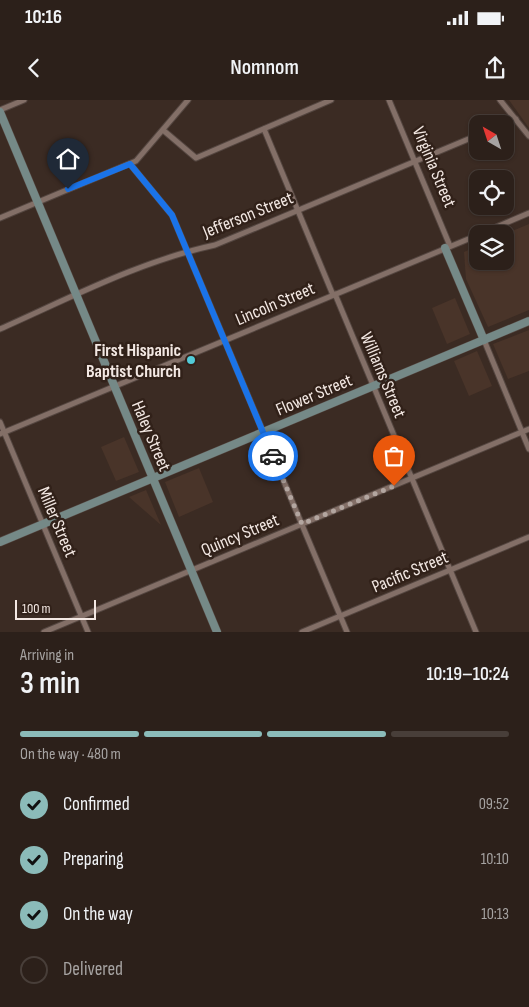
<!DOCTYPE html>
<html lang="en">
<head>
<meta charset="utf-8">
<style>
	body { margin:0; font-family:"Sofia Sans Condensed",sans-serif; background:#382d27; color:#f1f3f6; height:100vh; display:flex; flex-direction:column; font-size:19px; white-space:nowrap }
	* { box-sizing:border-box; margin:0 }
	p { font-size:16px; color:#a6a3a2 }
	.icon { flex:none; width:28px; height:28px; fill:none; stroke:currentColor; stroke-width:2; stroke-linecap:round; stroke-linejoin:round }
	.map { position:relative; height:532px; overflow:hidden }
	.panel { display:flex; flex-direction:column; background:#2c201a; flex:1 }
	.panel>* { flex:none }
	.needle { width:32px; rotate:321deg }
	.controls { position:absolute; left:469px; top:15px; display:grid; gap:10px }
	.controls a { display:grid; place-items:center; width:45px; height:45px; border-radius:10px; background:#2c201a; box-shadow:0 1px 4px #0004,0 0 0 1px #483e39; font-size:25px }
	.scale { position:absolute; left:15px; bottom:12px; width:81px; box-sizing:border-box; padding-left:5px; border:2px solid #f3e8e3; border-top:0; font-size:14px; line-height:18px; white-space:nowrap; color:#f3e8e3; -webkit-text-stroke:4px #312119; paint-order:stroke }
	.pin { position:absolute; display:grid; place-items:center; width:42px; height:42px; color:#fff; margin:-51px -21px; border-radius:50% 50% 50% 0; rotate:-45deg; box-shadow:0 0 5px #0007 }
	.pin .icon { rotate:45deg }
	.courier { position:absolute; display:grid; place-items:center; width:50px; height:50px; margin:-25px; border:4px solid #1a73e8; border-radius:50%; background:#fff; color:#222; box-shadow:0 1px 6px #0007 }
	.summary em { font-style:normal; font-weight:600 }
	.summary div { display:flex; flex-direction:column-reverse }
	.summary { display:flex; align-items:center; justify-content:space-between; height:85px; padding:0 20px }
	h1 { font-size:32px; font-weight:600; line-height:38px }
	.bar { display:grid; grid-template-columns:repeat(4,1fr); gap:8px 5px; align-content:center; height:60px; padding:0 20px }
	.bar i { height:6px; border-radius:4px; background:#483e39 }
	.bar .active { background:#8bbbb9 }
	.bar p { grid-column:span 4 }
	ol { padding:0 20px; list-style:none }
	li { display:flex; align-items:center; gap:15px; height:55px }
	li p { margin-inline-start:auto }
	li .icon { padding:5px; border-radius:50%; background:#8bbbb9; color:#111; stroke-width:4 }
	li:last-child { color:#a6a3a2 }
	li i { width:28px; height:28px; border:2px solid #483e39; border-radius:50% }
	.status { display:flex; justify-content:space-between; align-items:center; height:35px; padding:0 25px; background:#2c201a; direction:ltr }
	.status svg { height:14px; fill:currentColor }
	header { display:flex; justify-content:space-between; align-items:center; height:65px; padding:0 20px; background:#2c201a; font-size:22px; font-weight:600 }
	.map>svg:first-child { display:block }
	.built { fill:#493429 }
	.lines { fill:none; stroke-linecap:round; stroke-linejoin:round }
	.street-casing { stroke:#544640; stroke-width:7 }
	.secondary-casing { stroke:#544640; stroke-width:9 }
	.street { stroke:#836f67; stroke-width:5 }
	.secondary { stroke:#758987; stroke-width:8 }
	.done { stroke:#b3a6a0; stroke-width:5; stroke-dasharray:0 9 }
	.route { stroke:#1a73e8; stroke-width:6 }
	.poi-dot { fill:#52cbd8; stroke:#312119; stroke-width:2 }
	.labels { text-anchor:middle; dominant-baseline:central; stroke-width:5; stroke-linejoin:round; paint-order:stroke }
	.street-label { font-size:18px; fill:#f3e8e3; stroke:#312119 }
	.poi-label { font-size:18px; font-weight:bold; fill:#f3e8e3; stroke:#312119; text-anchor:end }
</style>
</head>
<body>
<div class="status"><b>10:16</b><svg viewBox="0 0 49 12"><path d="M0 12V9h3v3zM5 12V6h3v6zM10 12V3h3v9zM15 12V0h3v12zM26 1h20v11H26zM47 4h2v5h-2z"/></svg></div>
<header><svg class="icon" aria-label="back" viewBox="0 0 24 24"><path d="M15 5l-7 7 7 7"/></svg>Nomnom<svg class="icon" aria-label="share" viewBox="0 0 24 24"><path d="M12 15V3M7 8l5-5 5 5M5 13v7h14v-7"/></svg></header>
<div class="map">
<svg width="529" height="532" viewBox="0 0 529 532">
	<rect width="100%" height="100%" fill="#3b2b23"/>
	<g class="built">
		<polygon points="509,0 529,0 529,28"/>
		<polygon points="529,124 529,210 488,227 466,179 464,152 477,146 478,161 505,161 505,134"/>
		<polygon points="455,198 470,234 447,244 432,208"/>
		<polygon points="529,230 529,271 508,279 493,244"/>
		<polygon points="477,251 492,286 469,296 454,261"/>
		<polygon points="124,337 139,372 116,381 101,347"/>
		<polygon points="199,368 213,402 179,417 165,382"/>
		<polygon points="146,390 161,425 129,397"/>
	</g>
	<g class="lines">
		<defs>
			<g id="street">
				<polyline points="389,0 450,146"/>
				<polyline points="500,0 529,36"/>
				<polyline points="0,10 24,0"/>
				<polyline points="505,24 516,19"/>
				<polyline points="264,29 333,195"/>
				<polyline points="163,30 196,58 331,0"/>
				<polyline points="130,64 172,115 347,532"/>
				<polyline points="0,118 136,61 188,0"/>
				<polyline points="480,134 529,113"/>
				<polyline points="335,194 476,532"/>
				<path d="M0,229c70,-31 140,-68 215,-84l263,-110"/>
				<polyline points="484,240 529,349"/>
				<polyline points="0,322 88,532"/>
				<polyline points="0,334 478,135"/>
				<polyline points="44,532 529,329"/>
				<polyline points="302,532 529,437"/>
			</g>
			<g id="secondary">
				<polyline points="0,12 217,532"/>
				<polyline points="445,148 484,240"/>
				<polyline points="0,442 529,221"/>
			</g>
		</defs>
		<use href="#street" class="street-casing"/>
		<use href="#secondary" class="secondary-casing"/>
		<use href="#street" class="street"/>
		<use href="#secondary" class="secondary"/>
	</g>
	<g class="lines">
		<polyline class="done" points="273,356 302,424 394,386"/>
		<polyline class="route" points="68,89 130,64 172,115 273,356"/>
	</g>
	<circle class="poi-dot" cx="191" cy="260" r="5"/>
	<g class="labels">
		<g class="street-label">
			<text transform="translate(434 67) rotate(67)">Virginia Street</text>
			<text transform="translate(248 115) rotate(-22)">Jefferson Street</text>
			<text transform="translate(275 204) rotate(-23)">Lincoln Street</text>
			<text transform="translate(383 275) rotate(67)">Williams Street</text>
			<text transform="translate(314 295) rotate(-23)">Flower Street</text>
			<text transform="translate(151 336) rotate(67)">Haley Street</text>
			<text transform="translate(57 422) rotate(67)">Miller Street</text>
			<text transform="translate(240 435) rotate(-23)">Quincy Street</text>
			<text transform="translate(410 472) rotate(-23)">Pacific Street</text>
		</g>
		<g class="poi-label">
			<text x="181" y="250">First Hispanic<tspan x="181" dy="21">Baptist Church</tspan></text>
		</g>
	</g>
</svg>
<div class="controls">
<a><svg class="needle" viewBox="-14 -14 28 28"><path d="M0-13l5 13h-10z" fill="#e53935"/><path d="M0 13l5-13h-10z" fill="#a6a3a2"/></svg></a>
<a><svg class="icon" aria-label="locate" viewBox="0 0 24 24"><circle cx="12" cy="12" r="6"/><path d="M12 2v4M12 18v4M2 12h4M18 12h4"/></svg></a>
<a><svg class="icon" aria-label="layers" viewBox="0 0 24 24"><path d="M12 4l9 5-9 5-9-5zM3 14l9 5 9-5"/></svg></a>
</div>
<div class="scale">100 m</div>
<div class="pin" style="left:394px;top:386px;background:#ea580c"><svg class="icon" aria-label="bag" viewBox="0 0 24 24"><path d="M5 8h14l-1 12H6zM9 8a3 3 0 0 1 6 0"/></svg></div>
<div class="pin" style="left:68px;top:89px;background:#1f2937"><svg class="icon" aria-label="home" viewBox="0 0 24 24"><path d="M3 11l9-7 9 7M6 9v11h12V9"/></svg></div>
<div class="courier" style="left:273px;top:356px"><svg class="icon" aria-label="car" viewBox="0 0 24 24"><path d="M5 17H2v-5l4-1 3-4h7l3 4 3 1v5h-3M9 17h6M6 11h13"/><circle cx="7" cy="17" r="2"/><circle cx="17" cy="17" r="2"/></svg></div>
</div>
<section class="panel">
<div class="summary"><div><h1>3 min</h1><p>Arriving in</p></div><em>10:19–10:24</em></div>
<div class="bar"><i class="active"></i><i class="active"></i><i class="active"></i><i></i><p>On the way · 480 m</p></div>
<ol>
<li><svg class="icon" aria-label="check" viewBox="0 0 24 24"><path d="M5 12l5 5 9-10"/></svg>Confirmed<p>09:52</p></li>
<li><svg class="icon" aria-label="check" viewBox="0 0 24 24"><path d="M5 12l5 5 9-10"/></svg>Preparing<p>10:10</p></li>
<li><svg class="icon" aria-label="check" viewBox="0 0 24 24"><path d="M5 12l5 5 9-10"/></svg>On the way<p>10:13</p></li>
<li><i></i>Delivered</li>
</ol>
</section>
</body>
</html>
